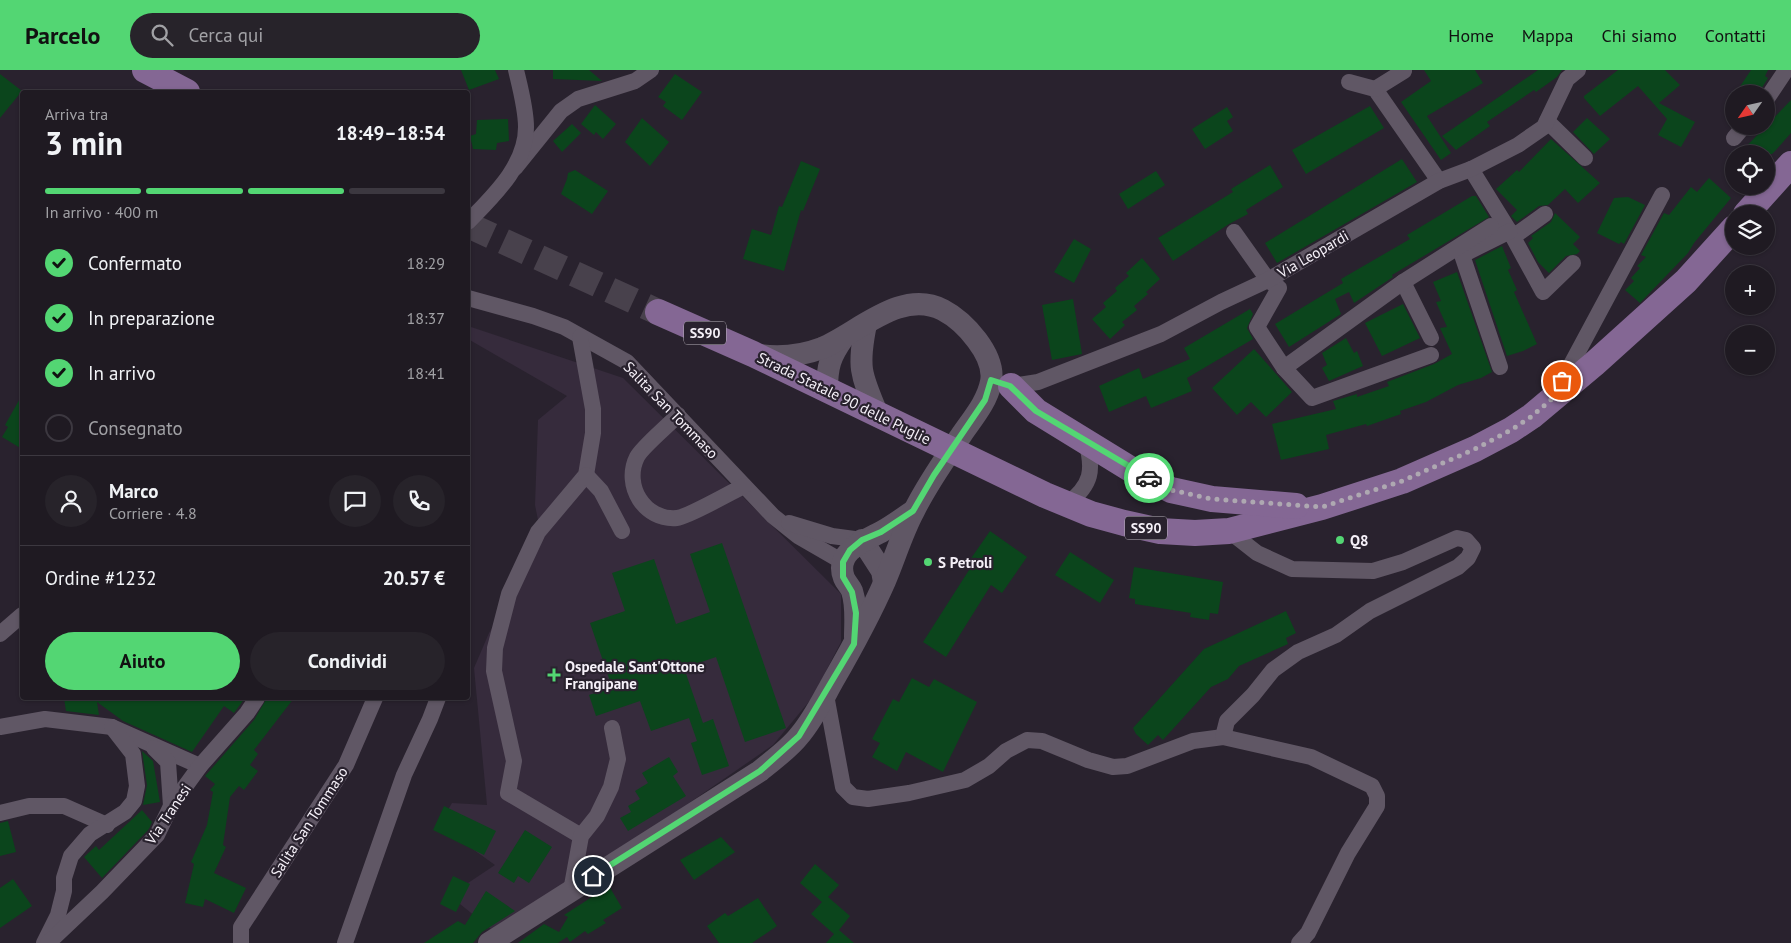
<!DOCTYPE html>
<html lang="it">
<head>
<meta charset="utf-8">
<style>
	body { margin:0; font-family:"PT Sans",sans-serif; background:#27232a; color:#f1f3f6; height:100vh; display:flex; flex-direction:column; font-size:19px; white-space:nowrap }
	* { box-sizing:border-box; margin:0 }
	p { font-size:16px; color:#a1a1a5 }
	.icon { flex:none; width:28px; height:28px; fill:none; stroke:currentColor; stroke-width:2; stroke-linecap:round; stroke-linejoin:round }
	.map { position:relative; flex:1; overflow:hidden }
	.sheet { position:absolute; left:20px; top:20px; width:450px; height:610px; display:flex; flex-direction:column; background:#1f1a22; border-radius:5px; box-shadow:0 1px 4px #0004,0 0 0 1px #3c3840 }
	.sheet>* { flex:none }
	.needle { width:32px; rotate:236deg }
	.controls { position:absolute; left:1725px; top:15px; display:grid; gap:10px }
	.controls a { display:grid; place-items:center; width:50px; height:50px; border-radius:50%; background:#1f1a22; box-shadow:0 1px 4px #0004,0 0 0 1px #3c3840; font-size:25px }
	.pin { position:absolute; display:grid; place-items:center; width:42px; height:42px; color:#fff; margin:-21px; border:2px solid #fff; border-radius:50%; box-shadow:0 1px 5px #0007 }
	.courier { position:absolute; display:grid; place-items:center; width:50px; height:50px; margin:-25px; border:4px solid #53d673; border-radius:50%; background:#fff; color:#222; box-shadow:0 1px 6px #0007 }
	.overview em { font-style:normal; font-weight:700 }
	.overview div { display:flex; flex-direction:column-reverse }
	.overview { display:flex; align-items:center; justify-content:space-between; height:85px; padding:0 25px }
	h1 { font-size:32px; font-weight:700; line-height:38px }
	.bar { display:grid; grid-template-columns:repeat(4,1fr); gap:8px 5px; align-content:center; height:60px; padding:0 25px }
	.bar i { height:6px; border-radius:4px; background:#3c3840 }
	.bar .on { background:#53d673 }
	.bar p { grid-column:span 4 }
	.line { display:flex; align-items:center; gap:12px; padding:0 25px; border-top:1px solid #3c3840 }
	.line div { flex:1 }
	.round { display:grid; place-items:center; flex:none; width:52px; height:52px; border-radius:26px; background:#27232a }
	ol { padding:0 25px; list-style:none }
	li { display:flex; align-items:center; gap:15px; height:55px }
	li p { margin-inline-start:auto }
	li .icon { padding:5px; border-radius:50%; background:#53d673; color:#111; stroke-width:4 }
	li:last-child { color:#a1a1a5 }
	li i { width:28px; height:28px; border:2px solid #3c3840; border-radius:50% }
	.button { display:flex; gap:10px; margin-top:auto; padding:10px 25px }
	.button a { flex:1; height:58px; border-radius:30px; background:#53d673; color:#111; font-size:20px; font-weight:700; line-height:58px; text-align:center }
	.button a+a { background:#27232a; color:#f1f3f6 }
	header { display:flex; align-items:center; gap:30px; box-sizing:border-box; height:70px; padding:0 25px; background:#53d673; color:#111 }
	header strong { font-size:24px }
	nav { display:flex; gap:28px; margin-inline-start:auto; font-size:18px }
	.search { width:350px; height:45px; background:#27232a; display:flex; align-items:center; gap:12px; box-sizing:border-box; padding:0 18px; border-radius:28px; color:#a1a1a5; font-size:19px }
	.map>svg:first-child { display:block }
	.built { fill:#362b3c }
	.building { fill:#0b451c }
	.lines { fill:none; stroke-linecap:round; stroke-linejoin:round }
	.primary-tunnel { stroke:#48414c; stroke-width:26; stroke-dasharray:26 13; stroke-linecap:butt }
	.street { stroke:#605765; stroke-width:16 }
	.secondary { stroke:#605765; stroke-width:22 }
	.primary { stroke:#846794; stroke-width:26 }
	.done { stroke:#aea8b1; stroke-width:5; stroke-dasharray:0 9 }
	.route { stroke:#53d673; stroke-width:6 }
	.poi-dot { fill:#53d673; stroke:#29222e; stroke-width:2 }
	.labels { text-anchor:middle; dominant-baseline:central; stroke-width:4.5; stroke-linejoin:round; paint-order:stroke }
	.shield { fill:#29222e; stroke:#b8b2bb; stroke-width:1 }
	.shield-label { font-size:14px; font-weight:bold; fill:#f5f0f8 }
	.street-label { font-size:15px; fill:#f5f0f8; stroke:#29222e }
	.poi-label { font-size:15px; font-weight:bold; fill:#f5f0f8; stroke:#29222e; text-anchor:start }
</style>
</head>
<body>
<header>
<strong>Parcelo</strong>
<div class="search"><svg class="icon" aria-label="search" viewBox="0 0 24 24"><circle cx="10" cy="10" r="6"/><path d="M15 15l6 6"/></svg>Cerca qui</div>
<nav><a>Home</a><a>Mappa</a><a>Chi siamo</a><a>Contatti</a></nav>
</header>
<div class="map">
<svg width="1791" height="873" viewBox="0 0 1791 873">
	<rect width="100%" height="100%" fill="#29222e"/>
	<polygon class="built" points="468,256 623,308 841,524 841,572 812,628 773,675 611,787 491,859 460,834 465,815 495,795 439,755 452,733 487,735 474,598 489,563 505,537 539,455 535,435 538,350 567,326 468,269"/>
	<g class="building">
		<polygon points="461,0 495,0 499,9 469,20"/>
		<polygon points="553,0 589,0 602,11 553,9"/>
		<polygon points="1424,0 1475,0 1483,13 1427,46 1451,83 1441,90 1401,32 1431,11"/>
		<polygon points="1538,0 1562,0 1557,7 1536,22 1534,20 1487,52 1490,56 1456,80 1442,66"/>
		<polygon points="1618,0 1665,0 1680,15 1659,33 1695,52 1681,77 1658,65 1667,49 1638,16 1600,46 1584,28 1584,26"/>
		<polygon points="1751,0 1768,0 1765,6 1768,8 1758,24 1735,24"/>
		<polygon points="0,4 22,21 0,48"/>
		<polygon points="675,4 702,22 682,50 663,36 666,32 658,27"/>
		<polygon points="1791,30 1791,63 1776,80 1772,84 1739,84"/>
		<polygon points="595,35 616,54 603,69 596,62 594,65 581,54"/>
		<polygon points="1370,36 1384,58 1306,104 1292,80"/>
		<polygon points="1227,37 1233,47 1227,51 1233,61 1205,79 1192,59"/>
		<polygon points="642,48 669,72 650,96 625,72"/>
		<polygon points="1587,48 1610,69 1594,84 1573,62"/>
		<polygon points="508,49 509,71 497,73 496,80 473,79 470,66 476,64 477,50"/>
		<polygon points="572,54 581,63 562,82 553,71"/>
		<polygon points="1551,69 1600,113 1578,133 1565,119 1548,135 1539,136 1517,152 1511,146 1517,140 1496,119 1517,100 1519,102"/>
		<polygon points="1402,89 1417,112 1277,193 1265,173"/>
		<polygon points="801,91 820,99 803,141 801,140 784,201 743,189 752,159 771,165 779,136 782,137"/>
		<polygon points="1270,95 1283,117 1246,140 1248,144 1229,154 1173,191 1158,168 1233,122 1231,119"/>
		<polygon points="575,100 608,121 592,144 561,124 567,109 568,103"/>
		<polygon points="1156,101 1165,115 1128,139 1119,124"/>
		<polygon points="1709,108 1731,128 1694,173 1688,183 1640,233 1625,220 1634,211 1631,208 1640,198 1637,196 1646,187 1641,185 1664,143 1669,145 1691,117 1697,122"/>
		<polygon points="1472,126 1476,126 1489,147 1392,205 1393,207 1354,233 1349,222 1335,229 1341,244 1289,277 1275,254 1343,213 1341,209 1410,169 1407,165"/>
		<polygon points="1628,127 1645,135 1624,174 1621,172 1619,174 1597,163 1614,128"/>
		<polygon points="1555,143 1580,167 1573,174 1580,181 1577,184 1566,186 1549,203 1538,192 1528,173 1533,168 1531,166 1551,152"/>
		<polygon points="1074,169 1091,179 1074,213 1054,202"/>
		<polygon points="1502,176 1511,198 1508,200 1517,220 1514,222 1537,274 1523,281 1507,286 1475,190"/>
		<polygon points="1142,188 1160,209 1146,222 1148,224 1134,236 1137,240 1122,252 1125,255 1110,269 1092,249 1106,237 1103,233 1117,221 1115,218 1129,206 1126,203"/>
		<polygon points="1457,202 1492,302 1481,308 1458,315 1426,332 1400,341 1401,344 1367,356 1366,354 1326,365 1329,379 1281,390 1272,354 1336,339 1333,331 1357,324 1357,327 1389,316 1387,312 1434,294 1452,284 1440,258 1447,257 1436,232 1441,231 1433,212"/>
		<polygon points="1073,229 1082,284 1052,290 1042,235"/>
		<polygon points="1403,234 1420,268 1382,286 1365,253"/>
		<polygon points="1250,239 1253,244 1247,258 1253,269 1187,308 1192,321 1151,338 1146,326 1109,342 1099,316 1139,298 1143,309 1190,289 1184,278"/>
		<polygon points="1346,268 1354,283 1357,281 1363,296 1329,311 1322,298 1327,295 1322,283"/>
		<polygon points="1254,279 1292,322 1266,347 1251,332 1237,345 1212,318"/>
		<polygon points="22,325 22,379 2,367 8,357 5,355"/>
		<polygon points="990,461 1027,487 1002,523 991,515 946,587 923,572 969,500 965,497"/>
		<polygon points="722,473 786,658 745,672 716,587 684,598 703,653 713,649 729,696 702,705 691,673 697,671 689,648 651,661 640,631 596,646 589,625 612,617 590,553 625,541 612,503 654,489 676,554 710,542 690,484"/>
		<polygon points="1070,482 1114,510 1100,533 1055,505"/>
		<polygon points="1134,497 1223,512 1218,544 1210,543 1209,550 1190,547 1191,543 1135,534 1135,529 1129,528"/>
		<polygon points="1286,541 1296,563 1286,568 1288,574 1239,596 1228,609 1211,617 1163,670 1158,665 1148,675 1136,664 1133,658 1204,579"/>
		<polygon points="912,608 929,617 934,609 977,632 943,702 906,682 897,701 872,687 880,673 872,669 893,629 899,632"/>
		<polygon points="64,628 245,628 234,643 224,636 192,682 123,651 97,632 99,645 66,641"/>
		<polygon points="267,628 294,628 254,680 258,684 250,695 258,701 244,720 239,716 230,727 223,775 226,777 214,803 246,818 234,843 205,829 203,837 185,833 194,794 191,792 207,755 213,722 210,720 215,714 205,706 254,650"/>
		<polygon points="142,681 153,691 160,732 143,735 147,715"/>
		<polygon points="669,687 678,702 673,706 686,726 628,761 620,748 631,742 628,736 640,729 635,721 648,713 642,703"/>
		<polygon points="444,736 496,761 484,785 433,760"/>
		<polygon points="142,740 152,752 149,759 102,808 84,787 96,776 99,780"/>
		<polygon points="8,751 16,782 0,786 0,753"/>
		<polygon points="525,760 552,777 529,813 518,806 514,813 498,803"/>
		<polygon points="721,767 735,782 694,810 680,790"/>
		<polygon points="815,794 839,815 828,827 850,846 839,860 854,873 826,873 834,864 811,844 822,832 800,813"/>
		<polygon points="453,806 470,814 456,842 440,834"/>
		<polygon points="13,809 32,836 0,858 0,818"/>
		<polygon points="609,816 622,838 603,850 606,853 588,864 585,861 570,872 567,867 558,873 518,873 544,854 559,862 568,847 564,845"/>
		<polygon points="486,821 515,841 482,862 473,873 424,873 458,851 465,855"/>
		<polygon points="758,828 777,856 752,873 719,873 707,856 725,843 728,846"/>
	</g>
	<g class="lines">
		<polyline class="primary-tunnel" points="468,155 658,242"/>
		<g class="street">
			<polyline points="1349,12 1375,19 1439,111"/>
			<polyline points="1375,19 1404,1"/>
			<polyline points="1766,30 1786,0"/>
			<polyline points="1547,51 1585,88"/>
			<polyline points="1734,68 1744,56"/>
			<polyline points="515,98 561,41 578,29 635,11 651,0"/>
			<polyline points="1471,99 1513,167"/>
			<polyline points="1545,144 1513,167 1543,222 1573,193"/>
			<path d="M468,152c25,-26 58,-56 58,-95 0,-18 -6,-40 -10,-57"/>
			<polyline points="1234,162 1268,210 1279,218 1257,257 1284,298 1312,328 1431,285"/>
			<polyline points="1403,212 1431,268"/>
			<polyline points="468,228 533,246 564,257 627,292 773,446 798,466 843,492"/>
			<polyline points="580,267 593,339 593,363 586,405 538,462 509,524 495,578 494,601 514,691 508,723 581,766"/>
			<polyline points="1500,297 1462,185 1510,161"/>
			<polyline points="1284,298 1403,212 1491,156"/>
			<polyline points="1011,316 1038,312 1161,264 1221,232 1268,210 1439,111 1471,99 1518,75 1544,57 1567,9 1578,0"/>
			<polyline points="1559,317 1662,125"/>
			<path d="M678,345c-9,10 -36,32 -41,42 -14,28 7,64 40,61 11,-1 54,-26 67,-32"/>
			<polyline points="586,405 601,421 622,461"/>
			<path d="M1067,434c25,-19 27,-34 19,-63"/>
			<polyline points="789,453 832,466 862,470"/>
			<polyline points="0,564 22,545"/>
			<polyline points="826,625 843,717 853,727 868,729 909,723 965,710 989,696 1006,681 1027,670 1042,671 1088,690 1113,697 1127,696 1193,671 1223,667 1311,687 1372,716 1377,726 1377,736 1348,783 1308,863 1299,873"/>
			<polyline points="0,657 45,649 112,657 200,696"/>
			<polyline points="1223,667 1227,651 1253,625 1273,600 1298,582 1336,565 1370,541 1458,497 1468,488 1473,478 1466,470 1457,468 1403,492 1373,501 1292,499 1257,483 1229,461"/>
			<polyline points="154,678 168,692 171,736"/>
			<polyline points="0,743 29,736 64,736 107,755"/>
			<polyline points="571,821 581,766 597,746 611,717 618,689 612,658"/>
			<polyline points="44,873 58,845 64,821 64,808 71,786 90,764 125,742 134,731 137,716 133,684 112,657"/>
			<polyline points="48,873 102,822 157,765 171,736 200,696 247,643 257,628"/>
			<polyline points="241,873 241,857 346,695 375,628"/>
			<polyline points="345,873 404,705 430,649 438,628"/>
		</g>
		<g class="secondary">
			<path d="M866,254c-9,44 -5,51 12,91"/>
			<path d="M827,320c0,-24 3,-33 17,-53"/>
			<polyline points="862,470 882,501 884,512"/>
			<path d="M855,567c0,-15 2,-31 -3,-46 -2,-5 -6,-8 -8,-13 -10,-26 20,-37 37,-46 11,-6 22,-14 32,-21"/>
			<path d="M489,873l271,-172c13,-11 29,-22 39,-35 14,-16 24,-37 34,-55 19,-33 37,-66 52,-100 10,-23 17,-48 29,-70 13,-27 31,-52 48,-77 11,-16 25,-32 29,-52 5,-27 -27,-61 -48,-72 -42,-22 -85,23 -121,38 -21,8 -41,10 -63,7"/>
		</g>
		<g class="primary">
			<polyline points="145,0 187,22"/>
			<polyline points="1746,144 1791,94"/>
			<polyline points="658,242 753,284 1045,425 1091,444 1124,453 1160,461 1195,463 1229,461 1322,437 1402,411 1475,379 1511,360 1532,346 1594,294 1686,211 1734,158"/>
			<polyline points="1011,316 1036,341 1132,400 1171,420 1212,429 1296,436"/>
		</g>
	</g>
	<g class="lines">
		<polyline class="done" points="1149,408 1171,420 1212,429 1322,437 1402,411 1475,379 1511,360 1532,346 1553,328 1562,311"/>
		<polyline class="route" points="593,806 760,701 799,666 854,574 856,543 852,522 843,507 843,492 850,480 862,470 881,462 913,441 934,405 985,330 991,310 1010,316 1036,341 1149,408"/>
	</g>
	<g class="poi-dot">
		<circle cx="1340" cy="470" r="5"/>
		<circle cx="928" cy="492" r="5"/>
		<path d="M551.5 597.5h5v5h5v5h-5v5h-5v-5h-5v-5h5z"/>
	</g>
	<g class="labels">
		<g class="shield">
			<rect x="684" y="251.5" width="42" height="23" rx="4"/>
			<rect x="1125" y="446.5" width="42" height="23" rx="4"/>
		</g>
		<g class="shield-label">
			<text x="705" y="263">SS90</text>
			<text x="1146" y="458">SS90</text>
		</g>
		<g class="street-label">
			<text transform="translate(1313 184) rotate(-30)">Via Leopardi</text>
			<text transform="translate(844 328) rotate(26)">Strada Statale 90 delle Puglie</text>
			<text transform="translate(671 340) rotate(46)">Salita San Tommaso</text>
			<text transform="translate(168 744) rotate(-56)">Via Tranesi</text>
			<text transform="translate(309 752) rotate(-57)">Salita San Tommaso</text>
		</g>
		<g class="poi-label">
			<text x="1350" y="470">Q8</text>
			<text x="938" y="492">S Petroli</text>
			<text x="565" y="596">Ospedale Sant'Ottone<tspan x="565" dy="17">Frangipane</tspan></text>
		</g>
	</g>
</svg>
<div class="controls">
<a><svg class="needle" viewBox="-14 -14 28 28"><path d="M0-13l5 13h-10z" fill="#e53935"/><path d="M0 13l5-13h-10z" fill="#a1a1a5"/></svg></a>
<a><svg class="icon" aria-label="locate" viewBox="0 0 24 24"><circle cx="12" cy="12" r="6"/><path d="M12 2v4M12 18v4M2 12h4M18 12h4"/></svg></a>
<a><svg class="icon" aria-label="layers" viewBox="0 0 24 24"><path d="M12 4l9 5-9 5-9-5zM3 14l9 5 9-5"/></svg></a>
<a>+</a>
<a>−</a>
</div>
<div class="pin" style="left:1562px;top:311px;background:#ea580c"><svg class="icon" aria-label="bag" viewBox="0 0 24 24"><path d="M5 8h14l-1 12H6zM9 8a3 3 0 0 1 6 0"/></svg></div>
<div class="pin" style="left:593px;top:806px;background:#1f2937"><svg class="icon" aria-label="home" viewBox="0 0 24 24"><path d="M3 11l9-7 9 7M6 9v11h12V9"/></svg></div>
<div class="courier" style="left:1149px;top:408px"><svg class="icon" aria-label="car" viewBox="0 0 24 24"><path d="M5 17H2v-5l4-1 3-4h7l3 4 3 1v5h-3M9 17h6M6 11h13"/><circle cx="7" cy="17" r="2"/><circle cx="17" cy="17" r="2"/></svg></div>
<section class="sheet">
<div class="overview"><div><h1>3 min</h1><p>Arriva tra</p></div><em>18:49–18:54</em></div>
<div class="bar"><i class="on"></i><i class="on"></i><i class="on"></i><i></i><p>In arrivo · 400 m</p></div>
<ol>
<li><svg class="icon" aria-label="check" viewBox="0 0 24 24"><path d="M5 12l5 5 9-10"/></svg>Confermato<p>18:29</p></li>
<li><svg class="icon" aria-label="check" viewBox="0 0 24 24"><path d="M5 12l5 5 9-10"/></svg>In preparazione<p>18:37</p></li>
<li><svg class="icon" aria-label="check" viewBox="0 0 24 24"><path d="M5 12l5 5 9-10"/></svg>In arrivo<p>18:41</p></li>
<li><i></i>Consegnato</li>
</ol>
<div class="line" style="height:90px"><a class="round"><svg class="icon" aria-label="person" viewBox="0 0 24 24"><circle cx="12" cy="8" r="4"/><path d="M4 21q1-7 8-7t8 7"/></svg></a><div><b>Marco</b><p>Corriere · 4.8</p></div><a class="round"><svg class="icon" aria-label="chat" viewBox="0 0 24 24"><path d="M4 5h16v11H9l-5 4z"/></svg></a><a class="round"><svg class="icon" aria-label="phone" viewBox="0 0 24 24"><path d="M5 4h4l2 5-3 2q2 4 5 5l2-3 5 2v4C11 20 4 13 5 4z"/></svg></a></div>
<div class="line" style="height:65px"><div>Ordine #1232</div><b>20.57 €</b></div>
<div class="button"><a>Aiuto</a><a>Condividi</a></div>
</section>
</div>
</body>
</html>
